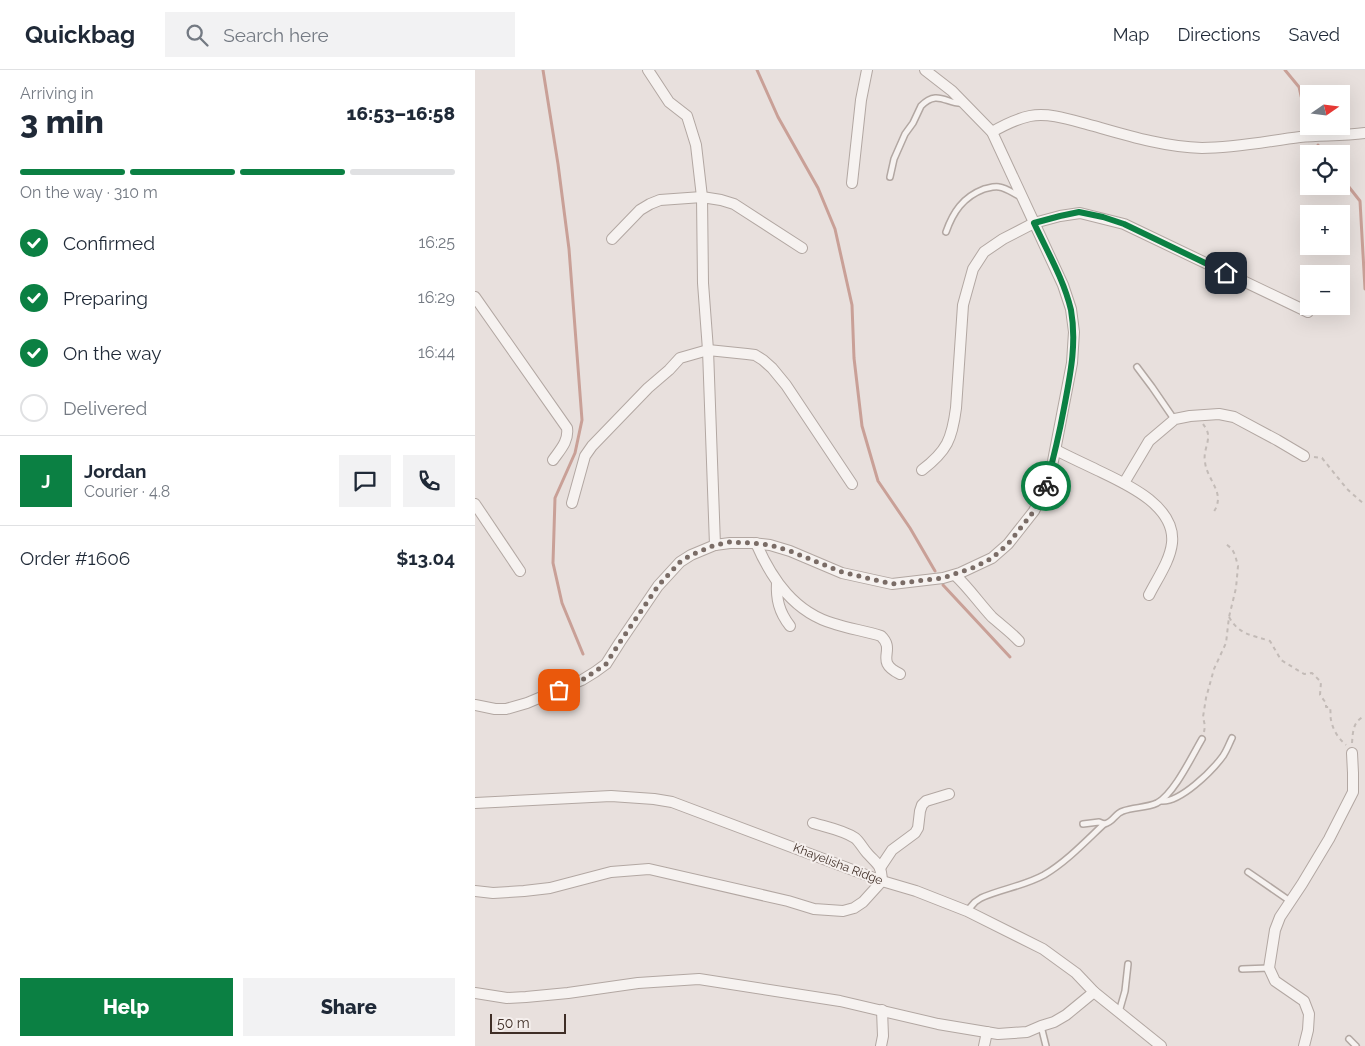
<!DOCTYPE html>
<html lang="en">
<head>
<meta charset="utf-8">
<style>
	body { margin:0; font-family:Raleway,sans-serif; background:#f2f2f3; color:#1f2937; height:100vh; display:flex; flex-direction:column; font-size:19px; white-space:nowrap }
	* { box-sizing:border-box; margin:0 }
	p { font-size:16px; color:#747a83 }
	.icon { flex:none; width:28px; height:28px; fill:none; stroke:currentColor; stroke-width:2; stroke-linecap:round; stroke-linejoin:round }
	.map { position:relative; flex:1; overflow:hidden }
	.drawer { display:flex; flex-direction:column; background:#fff; width:475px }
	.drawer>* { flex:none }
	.needle { width:32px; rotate:76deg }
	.controls { position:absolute; left:825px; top:15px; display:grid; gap:10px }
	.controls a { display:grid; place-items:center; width:50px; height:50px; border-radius:0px; background:#fff; box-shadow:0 5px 20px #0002; font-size:25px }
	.scale { position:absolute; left:15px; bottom:12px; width:76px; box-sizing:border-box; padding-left:5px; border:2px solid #3f2e26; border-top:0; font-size:14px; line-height:18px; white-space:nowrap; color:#3f2e26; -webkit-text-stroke:4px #f5efed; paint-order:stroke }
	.pin { position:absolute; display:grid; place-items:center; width:42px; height:42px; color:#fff; margin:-21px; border-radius:10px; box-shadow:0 2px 8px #0006 }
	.courier { position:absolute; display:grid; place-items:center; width:50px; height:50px; margin:-25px; border:4px solid #0b8043; border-radius:50%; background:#fff; color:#222; box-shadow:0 1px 6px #0007 }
	.overview em { font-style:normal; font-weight:800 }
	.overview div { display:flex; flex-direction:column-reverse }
	.overview { display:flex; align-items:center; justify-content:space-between; height:85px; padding:0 20px }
	h1 { font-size:32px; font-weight:800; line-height:38px }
	.bar { display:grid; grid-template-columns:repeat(4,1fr); gap:8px 5px; align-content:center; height:60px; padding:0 20px }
	.bar i { height:6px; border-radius:4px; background:#e0e1e3 }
	.bar .current { background:#0b8043 }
	.bar p { grid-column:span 4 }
	.line { display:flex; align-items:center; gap:12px; padding:0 20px; border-top:1px solid #e0e1e3 }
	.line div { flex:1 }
	.round { display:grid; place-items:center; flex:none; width:52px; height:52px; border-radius:0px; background:#f2f2f3 }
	ol { padding:0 20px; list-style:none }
	li { display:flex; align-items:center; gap:15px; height:55px }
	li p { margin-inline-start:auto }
	li .icon { padding:5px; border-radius:50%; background:#0b8043; color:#fff; stroke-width:4 }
	li:last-child { color:#747a83 }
	li i { width:28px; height:28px; border:2px solid #e0e1e3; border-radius:50% }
	.action { display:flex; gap:10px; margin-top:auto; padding:10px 20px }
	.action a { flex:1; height:58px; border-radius:0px; background:#0b8043; color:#fff; font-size:20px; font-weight:800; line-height:58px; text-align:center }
	.action a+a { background:#f2f2f3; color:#1f2937 }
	header { display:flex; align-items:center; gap:30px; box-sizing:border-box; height:70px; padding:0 25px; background:#fff; border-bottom:1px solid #e0e1e3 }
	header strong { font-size:24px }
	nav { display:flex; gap:28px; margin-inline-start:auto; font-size:18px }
	.search { width:350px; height:45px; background:#f2f2f3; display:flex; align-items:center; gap:12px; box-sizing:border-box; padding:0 18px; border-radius:0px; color:#747a83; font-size:19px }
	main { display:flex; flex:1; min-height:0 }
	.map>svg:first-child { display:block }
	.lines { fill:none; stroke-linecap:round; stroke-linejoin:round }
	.stream { stroke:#c9a097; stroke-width:3 }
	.lane-casing { stroke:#b2a7a2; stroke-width:8 }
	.street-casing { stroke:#b2a7a2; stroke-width:12 }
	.path { stroke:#c3bbb7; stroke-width:2; stroke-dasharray:4 4; stroke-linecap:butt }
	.lane { stroke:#f6f2f0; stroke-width:5 }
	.street { stroke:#f6f2f0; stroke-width:10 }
	.done { stroke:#7a6c66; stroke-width:5; stroke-dasharray:0 9 }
	.route { stroke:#0b8043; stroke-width:6 }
	.labels { text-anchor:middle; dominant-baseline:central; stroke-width:4; stroke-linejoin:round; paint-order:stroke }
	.street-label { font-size:12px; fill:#3f2e26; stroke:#f5efed }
</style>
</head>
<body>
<header>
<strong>Quickbag</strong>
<div class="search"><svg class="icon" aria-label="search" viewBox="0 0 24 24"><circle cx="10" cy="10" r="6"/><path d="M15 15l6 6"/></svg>Search here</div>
<nav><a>Map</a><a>Directions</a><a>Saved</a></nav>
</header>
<main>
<section class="drawer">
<div class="overview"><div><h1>3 min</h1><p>Arriving in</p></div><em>16:53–16:58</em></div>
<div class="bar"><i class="current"></i><i class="current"></i><i class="current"></i><i></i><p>On the way · 310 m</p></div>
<ol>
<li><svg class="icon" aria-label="check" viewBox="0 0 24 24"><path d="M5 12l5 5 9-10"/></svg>Confirmed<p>16:25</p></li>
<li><svg class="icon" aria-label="check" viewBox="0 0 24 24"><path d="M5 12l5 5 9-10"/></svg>Preparing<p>16:29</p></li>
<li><svg class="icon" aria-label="check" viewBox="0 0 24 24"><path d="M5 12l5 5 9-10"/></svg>On the way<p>16:44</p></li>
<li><i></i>Delivered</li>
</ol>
<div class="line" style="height:90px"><b class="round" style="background:#0b8043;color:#fff">J</b><div><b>Jordan</b><p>Courier · 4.8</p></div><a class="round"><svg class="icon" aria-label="chat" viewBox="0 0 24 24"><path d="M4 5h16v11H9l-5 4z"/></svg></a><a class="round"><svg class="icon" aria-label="phone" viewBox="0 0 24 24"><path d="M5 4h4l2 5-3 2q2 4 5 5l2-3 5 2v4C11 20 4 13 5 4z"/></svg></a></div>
<div class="line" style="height:65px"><div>Order #1606</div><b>$13.04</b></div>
<div class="action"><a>Help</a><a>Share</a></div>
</section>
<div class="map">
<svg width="890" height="976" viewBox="0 0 890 976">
	<rect width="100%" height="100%" fill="#e8e0dd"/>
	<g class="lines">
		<g class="stream">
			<polyline points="68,0 83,94 94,179 107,350 100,383 80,428 78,493 87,533 108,584"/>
			<polyline points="282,0 303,47 343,118 360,159 377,235 379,288 387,356 403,411 435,458 460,501"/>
			<polyline points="810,0 824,17 833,56"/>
			<polyline points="843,75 849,84"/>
			<polyline points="866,107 885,131 890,219"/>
			<polyline points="468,515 535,587"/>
		</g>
		<defs>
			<g id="lane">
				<path d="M415,107l4,-18 11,-25 8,-11 8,-17c17,-18 27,0 43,-3"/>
				<path d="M471,162c7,-20 17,-35 38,-43 5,-1 10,-3 15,-2 8,1 15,7 22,10"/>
				<polyline points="662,297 677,317 699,349"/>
				<path d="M686,731c19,2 51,-30 62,-45 4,-6 6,-12 9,-18"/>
				<polyline points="608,754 624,752 629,754"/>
				<polyline points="773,802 815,831"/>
				<path d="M492,841l8,-9 6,-4c20,-9 43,-12 63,-23 22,-13 41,-33 60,-51 10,-2 10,-10 19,-13 11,-4 23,-3 34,-8 17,-9 35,-47 45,-64"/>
				<polyline points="767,899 794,898"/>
				<polyline points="644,942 650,921 653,894"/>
				<polyline points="566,956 571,976"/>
				<polyline points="874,969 881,976"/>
			</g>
			<g id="street">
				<polyline points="173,0 194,32 212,46 221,75 227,127 228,213 233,280 240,475"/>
				<path d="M517,62c12,-7 24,-13 38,-16 20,-4 44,5 64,10 35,10 71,21 108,22 33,0 66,-7 98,-11 22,-2 43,-1 65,-4"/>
				<polyline points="377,113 386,30 392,0"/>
				<polyline points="137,169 165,140 175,134 185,130 227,127 246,130 259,134 327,178"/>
				<path d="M0,227l92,131c2,13 -7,22 -14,32"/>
				<path d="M581,380c13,7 27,13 41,20 27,13 79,35 75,73 -2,18 -15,36 -23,52"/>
				<path d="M447,400c25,-19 30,-31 34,-62l7,-103 10,-36 11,-17 19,-13 31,-16 26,-7 20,-3 44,11 184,88"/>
				<polyline points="649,413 674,371 700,349 715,346 744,344 759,347 802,370 829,386"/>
				<polyline points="97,433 110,386 117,376 173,318 194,300 205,288 233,280 272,284 280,285 288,290 297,298 311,315 377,414"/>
				<polyline points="0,434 45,501"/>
				<path d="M281,473c16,37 39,70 79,81 15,5 31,7 46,12 16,15 -8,25 19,38"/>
				<path d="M480,505c14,13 24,28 37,42 9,8 19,15 27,24"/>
				<path d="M302,512c-1,17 2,30 13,44"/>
				<polyline points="0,635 20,639 31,639 52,633 107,610 120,602 131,594 145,572 183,516 205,492 216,485 240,475 255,473 277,473 295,475 315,481 367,503 417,514 468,508 485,503 517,488 533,474 559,441 571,417 578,391 597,293 599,262 596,239 588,215 517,62 477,21 450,0"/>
				<polyline points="0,733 136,726 179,729 197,732 407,811 441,821 492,841 568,879 601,903 619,922 686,976"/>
				<polyline points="405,798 417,780 440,763 443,758 445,741 447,735 451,731 474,724"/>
				<path d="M0,821l18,2 31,-2 26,-3 61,-16 38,-3 139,32 26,8 29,2 11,-3 9,-6 19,-21c-1,-17 -4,-16 -14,-27 -5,-5 -8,-12 -13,-16 -12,-8 -29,-11 -42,-15"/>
				<polyline points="0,923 32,928 51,927 93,923 163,913 224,909 365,931 463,954 523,964 552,962 566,956 579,952 591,945 619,922"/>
				<polyline points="406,976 408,966 407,940"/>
				<polyline points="509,976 512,962"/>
				<polyline points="829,976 833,960 834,944 829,931 800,911 794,898 800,860 805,847 827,814 854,769 878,722 878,703 877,683"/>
			</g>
		</defs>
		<use href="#lane" class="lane-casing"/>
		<use href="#street" class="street-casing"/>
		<g class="path">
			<path d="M728,354c2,3 5,7 5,11 1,8 -5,17 -3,27 2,19 22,31 8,51"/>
			<polyline points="839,387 847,388 872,419 890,435"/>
			<path d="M754,547c10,18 23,18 41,24l11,19 23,14 8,-1 9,9 -1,13 6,8v4h4c1,5 0,9 1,13 2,10 7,18 15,25"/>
			<polyline points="729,662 730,656 728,647 731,628 739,599 751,573 754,547 761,518 763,496 760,485 757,479 751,474"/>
			<path d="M877,673c1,-12 1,-22 13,-27"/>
		</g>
		<use href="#lane" class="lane"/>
		<use href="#street" class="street"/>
	</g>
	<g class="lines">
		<polyline class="done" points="84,620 107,610 131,594 145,572 183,516 205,492 216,485 240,475 255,472 277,473 295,475 315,481 367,502 417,514 468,508 500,497 517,488 533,474 559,441 571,416"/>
		<path class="route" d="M571,416c7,-26 13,-51 18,-78 6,-32 13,-64 7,-98 -7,-30 -24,-59 -37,-87l26,-7 19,-4 24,5 21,7 102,49"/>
	</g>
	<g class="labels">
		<g class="street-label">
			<text transform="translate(363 794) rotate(21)">Khayelisha Ridge</text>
		</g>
	</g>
</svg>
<div class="controls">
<a><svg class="needle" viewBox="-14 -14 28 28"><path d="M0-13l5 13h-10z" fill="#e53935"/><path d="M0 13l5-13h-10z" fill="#747a83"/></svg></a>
<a><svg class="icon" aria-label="locate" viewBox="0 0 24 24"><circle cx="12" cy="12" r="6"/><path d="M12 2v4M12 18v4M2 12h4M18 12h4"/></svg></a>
<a>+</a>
<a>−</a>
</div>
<div class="scale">50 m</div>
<div class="pin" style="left:84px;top:620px;background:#ea580c"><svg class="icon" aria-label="bag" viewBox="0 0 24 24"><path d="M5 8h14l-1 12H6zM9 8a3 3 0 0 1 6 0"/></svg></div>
<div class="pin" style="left:751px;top:203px;background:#1f2937"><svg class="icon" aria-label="home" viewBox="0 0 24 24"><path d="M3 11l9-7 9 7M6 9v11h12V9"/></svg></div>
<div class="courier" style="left:571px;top:416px"><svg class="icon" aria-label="bike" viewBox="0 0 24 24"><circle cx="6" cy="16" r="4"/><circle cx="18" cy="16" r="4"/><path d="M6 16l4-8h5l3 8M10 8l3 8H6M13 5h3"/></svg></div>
</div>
</main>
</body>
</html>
